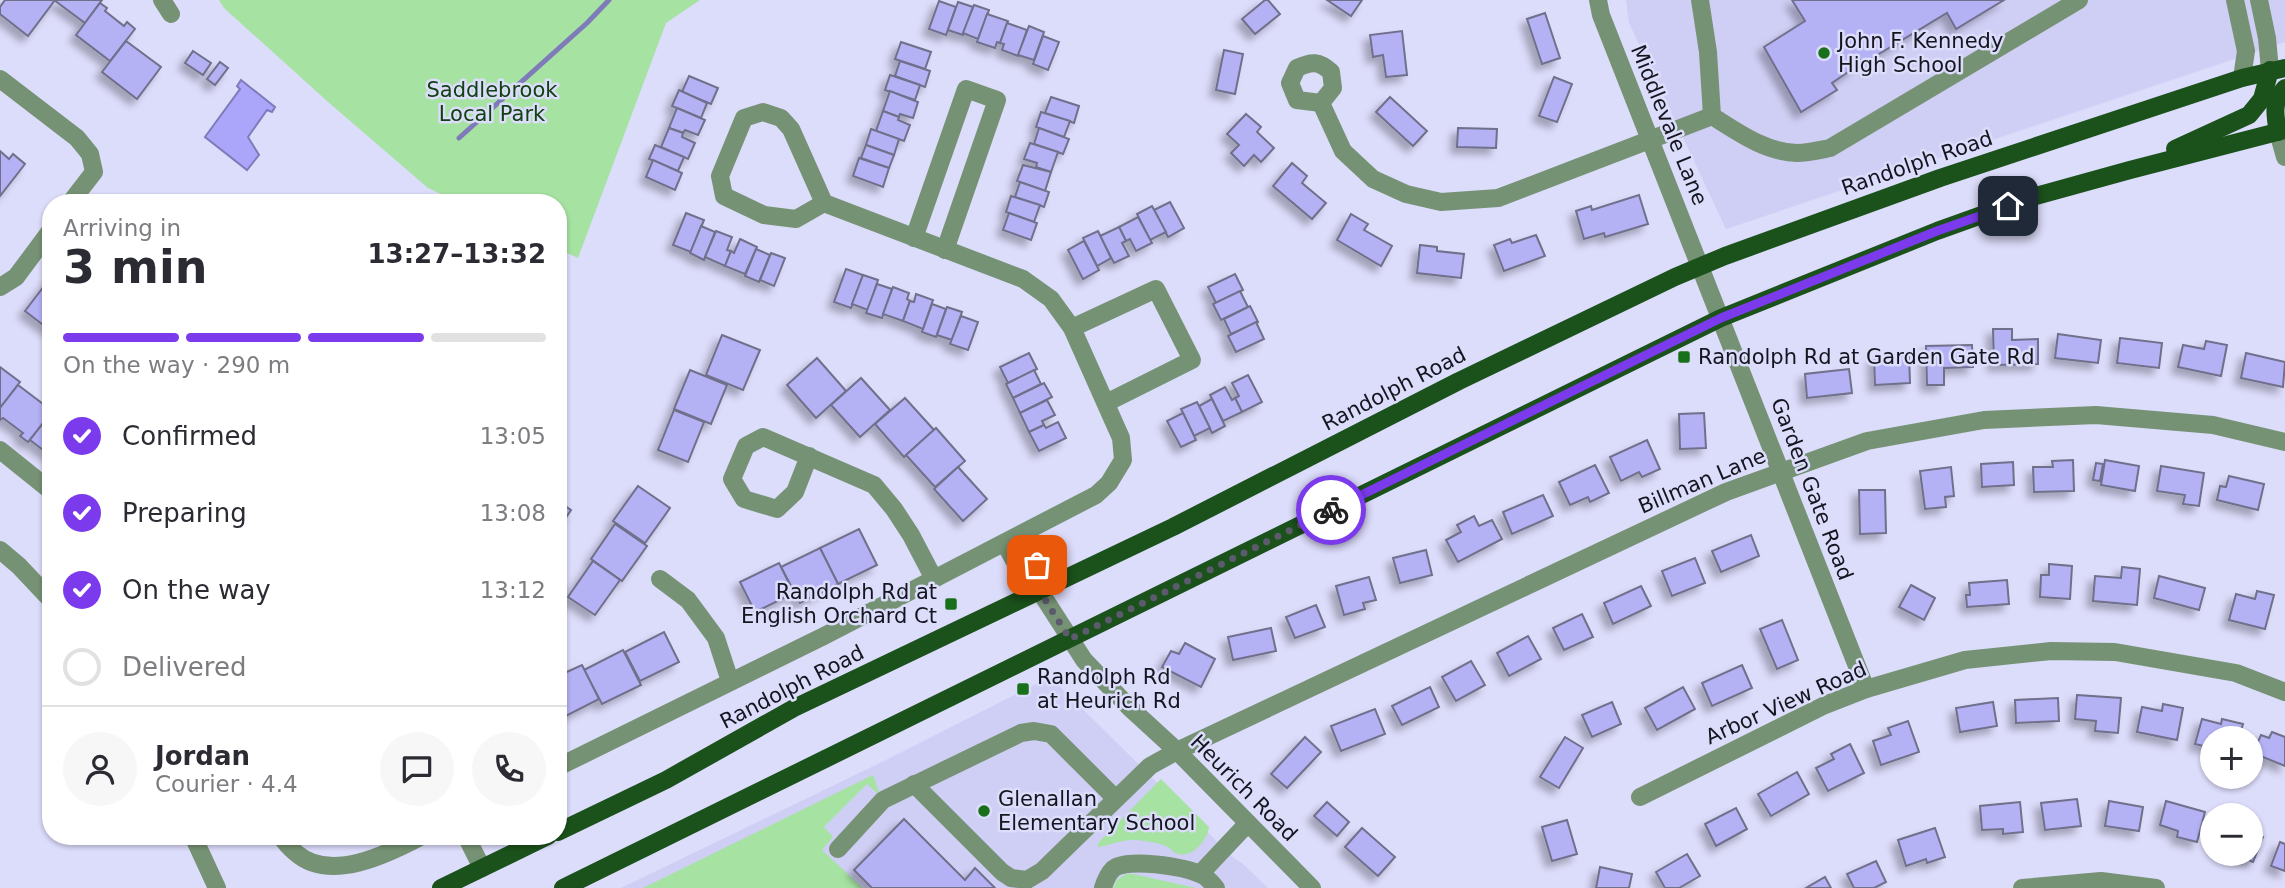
<!DOCTYPE html>
<html lang="en">
<head>
<meta charset="utf-8">
<style>
	body { margin:0; font-family:"DejaVu Sans",sans-serif; background:#f7f7f7; color:#2b2b33; height:100vh; display:flex; flex-direction:column; font-size:26px; white-space:nowrap }
	* { box-sizing:border-box; margin:0 }
	p { font-size:23px; color:#7c7c81 }
	.icon { flex:none; width:38px; height:38px; fill:none; stroke:currentColor; stroke-width:2; stroke-linecap:round; stroke-linejoin:round }
	.map { position:relative; flex:1; overflow:hidden }
	.panel { position:absolute; left:42px; top:194px; width:525px; height:651px; display:flex; flex-direction:column; background:#fff; border-radius:28px; box-shadow:0 2px 5px #0004 }
	.panel>* { flex:none }
	.tools { position:absolute; left:2200px; top:726px; display:grid; gap:14px }
	.tools a { display:grid; place-items:center; width:63px; height:63px; border-radius:50%; background:#fff; box-shadow:0 2px 5px #0004; font-size:35px }
	.pin { position:absolute; display:grid; place-items:center; width:60px; height:60px; color:#fff; margin:-30px; border-radius:14px; box-shadow:0 4px 10px #0006 }
	.courier { position:absolute; display:grid; place-items:center; width:70px; height:70px; margin:-35px; border:5px solid #7c3aed; border-radius:50%; background:#fff; color:#222; box-shadow:0 2px 9px #0007 }
	.summary em { font-style:normal; font-weight:800 }
	.summary div { display:flex; flex-direction:column-reverse }
	.summary { display:flex; align-items:center; justify-content:space-between; height:119px; padding:0 21px }
	h1 { font-size:46px; font-weight:800; line-height:52px }
	.bar { display:grid; grid-template-columns:repeat(4,1fr); gap:10px 7px; align-content:center; height:84px; padding:0 21px }
	.bar i { height:9px; border-radius:5px; background:#e1e1e2 }
	.bar .current { background:#7c3aed }
	.bar p { grid-column:span 4 }
	.line { display:flex; align-items:center; gap:18px; padding:0 21px; border-top:2px solid #e1e1e2 }
	.line div { flex:1 }
	.round { display:grid; place-items:center; flex:none; width:74px; height:74px; border-radius:37px; background:#f7f7f7 }
	ol { padding:0 21px; list-style:none }
	li { display:flex; align-items:center; gap:21px; height:77px }
	li p { margin-inline-start:auto }
	li .icon { padding:7px; border-radius:50%; background:#7c3aed; color:#fff; stroke-width:4 }
	li:last-child { color:#7c7c81 }
	li i { width:38px; height:38px; border:4px solid #e1e1e2; border-radius:50% }
	.map>svg:first-child { display:block }
	.built { fill:#cfcef4 }
	.green { fill:#a6e2a2 }
	.water { fill:#aca6fb; stroke:#7f7ab9; stroke-width:2 }
	.lines { fill:none; stroke-linecap:round; stroke-linejoin:round }
	.stream { stroke:#7f7ab9; stroke-width:5 }
	.building { fill:#b4b1f5; stroke:#706f8b; stroke-width:2; filter:url(#shadow) }
	.minor { stroke:#769274; stroke-width:18 }
	.major { stroke:#1b511b; stroke-width:18 }
	.done { stroke:#5b5b6d; stroke-width:7; stroke-dasharray:0 12.6 }
	.route { stroke:#7c3aed; stroke-width:9 }
	.poi-dot { fill:#18701b; stroke:#dcdcfb; stroke-width:2.5 }
	.labels { text-anchor:middle; dominant-baseline:central; stroke-width:5; stroke-linejoin:round; paint-order:stroke }
	.poi-label { font-size:21px; fill:#151520; stroke:#dcdcfb; text-anchor:start }
	.park-label { font-size:21px; fill:#114011; stroke:#dcdcfb }
	.street-label { font-size:21px; fill:#151520; stroke:#dcdcfb }
</style>
</head>
<body>
<div class="map">
<svg width="2285" height="888" viewBox="0 0 2285 888">
	<defs>
		<filter id="shadow"><feDropShadow dx="-6" dy="6" stdDeviation="3.5" flood-color="#0004"/></filter>
	</defs>
	<rect width="100%" height="100%" fill="#dcdcfb"/>
	<g class="built">
		<polygon points="1626,0 2285,0 2285,42 1726,229 1629,23"/>
		<polygon points="1050,677 1235,859 1242,863 1268,888 621,888 882,762"/>
	</g>
	<g class="green">
		<polygon points="219,0 700,0 666,23 578,258 558,249 558,203 460,203 428,188 327,101 224,8"/>
		<polygon points="873,775 879,792 877,793 867,784 824,827 833,837 822,850 863,888 643,888"/>
		<path d="M1161,779l48,48c-1,12 -16,31 -30,27 -7,-1 -5,-3 -10,-6 -7,-5 -23,-7 -32,-8 -14,-1 -26,5 -39,7v-4z"/>
		<polygon points="1126,874 1133,874 1196,888 1113,888 1117,880"/>
	</g>
	<polygon class="water" points="241,80 275,107 272,112 267,110 248,137 259,155 247,170 205,137 240,89 237,86"/>
	<g class="lines">
		<polyline class="stream" points="459,138 587,23 609,0"/>
	</g>
	<g class="building">
		<polygon points="5,0 55,0 28,36 0,14 0,7"/>
		<polygon points="54,0 102,0 85,23"/>
		<polygon points="1265,0 1268,0 1280,14 1255,34 1242,19"/>
		<polygon points="1327,0 1362,0 1351,16"/>
		<polygon points="1792,0 2004,0 1956,29 1947,13 1864,63 1861,60 1853,65 1854,68 1832,83 1837,90 1801,112 1764,47 1805,21"/>
		<polygon points="939,1 956,7 946,35 929,29"/>
		<polygon points="958,2 973,7 963,35 948,30"/>
		<polygon points="100,3 107,8 105,11 124,26 127,22 135,29 110,61 76,35"/>
		<polygon points="974,5 989,10 978,39 963,33"/>
		<polygon points="1545,13 1560,58 1542,64 1527,19"/>
		<polygon points="987,14 1008,21 1000,43 997,42 995,48 977,42"/>
		<polygon points="1007,23 1027,30 1018,56 1002,50 1004,44 1000,43"/>
		<polygon points="1029,26 1044,32 1034,60 1018,55"/>
		<polygon points="1402,31 1407,75 1386,77 1383,55 1373,57 1370,35"/>
		<polygon points="1043,36 1059,42 1048,70 1033,64"/>
		<polygon points="126,41 161,67 137,99 102,72"/>
		<polygon points="901,42 931,52 925,69 895,59"/>
		<polygon points="1224,50 1243,54 1235,94 1216,90"/>
		<polygon points="193,51 211,63 203,75 185,63"/>
		<polygon points="900,61 930,71 925,87 895,76"/>
		<polygon points="220,62 228,68 215,85 207,79"/>
		<polygon points="890,75 920,85 915,100 885,90"/>
		<polygon points="689,76 718,88 711,104 682,92"/>
		<polygon points="1554,77 1572,84 1557,122 1539,116"/>
		<polygon points="679,90 707,103 701,118 672,106"/>
		<polygon points="890,91 918,102 913,118 900,114 899,117 883,111"/>
		<polygon points="1051,97 1079,106 1074,123 1045,113"/>
		<polygon points="1390,97 1427,131 1413,146 1376,112"/>
		<polygon points="677,108 705,120 698,135 685,130 683,133 669,128"/>
		<polygon points="883,111 899,117 898,120 910,125 904,141 876,131"/>
		<polygon points="1041,112 1070,121 1064,137 1036,127"/>
		<polygon points="1246,114 1261,127 1257,132 1274,148 1261,162 1254,155 1244,166 1231,153 1239,145 1227,134"/>
		<polygon points="669,128 683,133 682,137 695,143 688,159 661,147"/>
		<polygon points="1039,128 1069,139 1063,154 1034,144"/>
		<polygon points="1458,128 1497,129 1496,148 1457,147"/>
		<polygon points="871,129 899,139 894,155 866,145"/>
		<polygon points="1030,143 1058,152 1051,172 1036,167 1037,163 1024,159"/>
		<polygon points="655,145 684,157 678,171 649,159"/>
		<polygon points="866,145 894,155 889,168 861,158"/>
		<polygon points="0,151 9,159 13,154 25,164 0,196"/>
		<polygon points="859,158 889,168 883,187 853,176"/>
		<polygon points="653,160 682,173 675,190 646,177"/>
		<polygon points="1292,163 1307,176 1302,183 1326,203 1312,219 1273,186"/>
		<polygon points="1023,165 1051,172 1045,191 1017,181"/>
		<polygon points="1020,182 1049,192 1044,207 1015,197"/>
		<polygon points="1639,195 1648,224 1605,237 1604,233 1584,239 1576,211 1591,206 1592,210"/>
		<polygon points="1011,196 1040,205 1034,222 1006,212"/>
		<polygon points="1170,202 1184,228 1168,237 1154,210"/>
		<polygon points="1152,206 1166,232 1150,240 1137,214"/>
		<polygon points="686,213 704,220 691,252 673,245"/>
		<polygon points="1009,213 1037,223 1031,240 1003,230"/>
		<polygon points="1351,214 1368,224 1364,230 1392,246 1381,266 1337,240"/>
		<polygon points="1138,217 1152,243 1136,251 1130,239 1126,241 1119,227"/>
		<polygon points="701,226 715,232 704,260 690,253"/>
		<polygon points="1119,227 1126,241 1122,243 1129,256 1114,263 1100,236"/>
		<polygon points="716,231 732,237 727,250 731,251 725,266 705,257"/>
		<polygon points="1098,231 1111,258 1097,266 1083,238"/>
		<polygon points="1536,235 1545,256 1504,271 1494,245 1510,239 1512,243"/>
		<polygon points="740,239 757,247 745,274 725,266 731,251 734,253"/>
		<polygon points="1084,241 1099,270 1083,279 1068,250"/>
		<polygon points="1420,245 1437,247 1437,251 1464,254 1461,278 1417,273"/>
		<polygon points="756,249 770,255 759,282 745,276"/>
		<polygon points="771,253 785,258 774,286 760,280"/>
		<polygon points="846,269 863,275 851,308 834,302"/>
		<polygon points="1235,274 1243,290 1216,303 1208,287"/>
		<polygon points="863,275 878,280 868,310 852,304"/>
		<polygon points="51,277 51,331 25,311"/>
		<polygon points="877,284 892,289 882,318 866,313"/>
		<polygon points="893,287 909,293 907,299 910,301 903,321 883,314"/>
		<polygon points="1240,291 1248,307 1221,320 1213,304"/>
		<polygon points="916,294 933,300 923,329 903,321 910,301 914,302"/>
		<polygon points="932,304 946,309 936,337 922,332"/>
		<polygon points="1250,306 1258,322 1231,334 1224,319"/>
		<polygon points="947,307 962,312 952,340 937,335"/>
		<polygon points="961,316 978,322 968,350 950,344"/>
		<polygon points="1256,322 1264,339 1236,352 1228,336"/>
		<polygon points="1993,329 2012,329 2012,340 2038,339 2038,364 1994,365"/>
		<polygon points="2058,334 2101,340 2098,363 2055,358"/>
		<polygon points="722,335 760,350 743,390 706,375"/>
		<polygon points="2120,338 2162,343 2159,368 2117,363"/>
		<polygon points="2206,341 2227,345 2221,376 2178,367 2183,345 2204,349"/>
		<polygon points="1972,345 1973,367 1944,368 1944,385 1927,385 1926,346"/>
		<polygon points="1029,353 1037,369 1008,383 1000,367"/>
		<polygon points="2246,353 2285,362 2283,387 2241,378"/>
		<polygon points="1909,355 1910,383 1875,385 1874,357"/>
		<polygon points="817,358 846,391 816,418 787,385"/>
		<polygon points="0,367 20,382 0,408"/>
		<polygon points="1849,369 1852,393 1807,398 1805,374"/>
		<polygon points="690,370 727,385 711,424 674,409"/>
		<polygon points="1034,370 1041,384 1013,398 1006,384"/>
		<polygon points="1248,375 1262,402 1242,412 1235,398 1239,396 1232,383"/>
		<polygon points="861,378 890,410 860,437 831,405"/>
		<polygon points="1044,383 1052,397 1020,413 1013,398"/>
		<polygon points="18,385 51,410 51,413 28,442 20,436 23,433 3,418 0,420 0,408"/>
		<polygon points="1225,387 1232,400 1235,398 1242,412 1223,421 1210,395"/>
		<polygon points="905,398 934,430 904,457 875,424"/>
		<polygon points="1212,399 1225,426 1212,433 1199,406"/>
		<polygon points="1047,400 1055,415 1042,421 1044,425 1029,432 1020,413"/>
		<polygon points="1197,402 1210,428 1194,436 1181,409"/>
		<polygon points="674,410 704,422 688,462 658,450"/>
		<polygon points="51,413 51,456 30,440"/>
		<polygon points="1183,413 1196,440 1181,447 1167,421"/>
		<polygon points="1704,413 1706,448 1680,449 1679,414"/>
		<polygon points="1058,422 1066,438 1039,451 1029,432 1044,425 1046,428"/>
		<polygon points="936,428 965,461 935,487 906,455"/>
		<polygon points="1647,440 1660,469 1642,477 1639,472 1621,481 1610,457"/>
		<polygon points="2073,460 2074,491 2034,492 2033,467 2053,467 2052,461"/>
		<polygon points="2105,460 2139,466 2135,491 2101,485"/>
		<polygon points="2013,462 2014,485 1982,487 1981,464"/>
		<polygon points="2096,463 2103,464 2100,481 2093,480"/>
		<polygon points="1595,465 1609,493 1590,502 1588,497 1570,505 1559,482"/>
		<polygon points="2161,466 2204,473 2199,506 2183,504 2185,495 2157,491"/>
		<polygon points="958,467 987,499 963,521 934,489"/>
		<polygon points="1951,467 1954,496 1945,497 1946,507 1925,509 1920,471"/>
		<polygon points="2229,476 2264,484 2258,510 2217,500 2220,486 2226,487"/>
		<polygon points="638,486 670,508 645,543 613,521"/>
		<polygon points="1859,490 1885,490 1886,533 1860,534"/>
		<polygon points="1543,495 1553,516 1512,534 1503,512"/>
		<polygon points="558,501 571,510 558,530"/>
		<polygon points="1474,516 1479,526 1492,520 1502,539 1458,562 1446,540 1461,532 1457,525"/>
		<polygon points="615,524 647,546 622,581 591,559"/>
		<polygon points="859,529 877,565 838,584 820,548"/>
		<polygon points="1751,535 1759,556 1721,572 1712,551"/>
		<polygon points="820,548 838,584 800,603 781,567"/>
		<polygon points="1426,550 1432,575 1400,583 1393,558"/>
		<polygon points="1695,558 1705,583 1672,596 1662,571"/>
		<polygon points="593,561 620,580 595,615 568,597"/>
		<polygon points="779,563 794,593 755,612 740,582"/>
		<polygon points="2049,564 2072,566 2070,599 2040,597 2041,575 2049,575"/>
		<polygon points="2122,567 2140,569 2137,605 2093,601 2095,576 2121,578"/>
		<polygon points="2159,576 2205,588 2199,610 2154,598"/>
		<polygon points="1369,577 1376,600 1363,603 1365,609 1344,615 1336,586"/>
		<polygon points="2007,580 2009,604 1967,607 1966,595 1970,595 1969,583"/>
		<polygon points="1911,585 1935,598 1924,620 1899,607"/>
		<polygon points="1641,586 1651,606 1613,624 1604,603"/>
		<polygon points="2257,591 2274,595 2265,629 2229,620 2236,594 2255,599"/>
		<polygon points="1316,605 1325,627 1295,638 1286,617"/>
		<polygon points="1582,614 1593,637 1564,650 1553,628"/>
		<polygon points="1782,620 1798,660 1777,669 1760,629"/>
		<polygon points="1271,628 1276,651 1233,660 1228,637"/>
		<polygon points="664,632 679,662 640,681 625,652"/>
		<polygon points="1528,636 1541,659 1509,676 1497,653"/>
		<polygon points="1185,643 1215,659 1201,687 1162,667 1171,651 1179,654"/>
		<polygon points="623,650 641,685 602,704 584,670"/>
		<polygon points="1471,661 1485,685 1456,701 1442,677"/>
		<polygon points="582,665 599,699 560,719 558,715 558,676"/>
		<polygon points="1742,665 1752,688 1712,706 1702,683"/>
		<polygon points="1430,687 1439,707 1402,725 1392,706"/>
		<polygon points="1683,687 1695,709 1657,730 1645,708"/>
		<polygon points="2077,695 2121,698 2118,733 2095,731 2096,721 2075,719"/>
		<polygon points="2058,698 2059,721 2016,723 2015,700"/>
		<polygon points="1612,702 1621,724 1592,737 1582,715"/>
		<polygon points="1993,702 1997,726 1960,732 1956,708"/>
		<polygon points="2163,704 2183,708 2177,740 2137,732 2142,707 2162,711"/>
		<polygon points="1375,709 1385,734 1341,751 1331,726"/>
		<polygon points="2202,719 2221,724 2222,719 2243,724 2239,738 2212,738 2212,748 2195,744"/>
		<polygon points="1908,721 1919,752 1881,765 1873,741 1891,735 1888,728"/>
		<polygon points="2272,732 2285,737 2285,766 2253,753 2261,735 2269,738"/>
		<polygon points="1305,737 1321,752 1287,788 1271,774"/>
		<polygon points="1565,737 1583,748 1559,788 1540,777"/>
		<polygon points="1850,744 1864,773 1828,791 1816,768 1834,759 1831,754"/>
		<polygon points="1797,772 1809,794 1771,816 1758,794"/>
		<polygon points="2077,799 2081,826 2045,830 2041,803"/>
		<polygon points="2109,801 2143,807 2139,831 2105,826"/>
		<polygon points="2166,801 2205,812 2197,842 2177,837 2178,831 2160,825"/>
		<polygon points="1327,802 1349,822 1337,836 1314,816"/>
		<polygon points="2020,802 2023,832 2003,834 2003,829 1982,830 1980,806"/>
		<polygon points="1736,808 1747,829 1716,846 1705,824"/>
		<polygon points="904,819 965,880 975,868 995,888 872,888 854,870"/>
		<polygon points="1567,820 1577,854 1552,861 1542,827"/>
		<polygon points="1362,828 1395,857 1378,876 1345,847"/>
		<polygon points="1935,828 1945,857 1927,863 1926,859 1906,866 1898,840"/>
		<polygon points="2250,832 2263,837 2253,862 2233,854 2250,854"/>
		<polygon points="2280,842 2285,844 2285,871 2271,866"/>
		<polygon points="1687,854 1700,876 1679,888 1665,888 1656,872"/>
		<polygon points="1876,861 1886,882 1874,888 1854,888 1847,874"/>
		<polygon points="1600,867 1632,874 1629,888 1596,888"/>
		<polygon points="1825,877 1831,888 1806,888"/>
	</g>
	<g class="lines">
		<g class="minor">
			<polyline points="162,0 171,14"/>
			<polyline points="1598,0 1601,15 1866,689"/>
			<polyline points="1700,0 1708,52 1712,116"/>
			<polyline points="2235,0 2246,51 2242,78"/>
			<polyline points="2259,0 2267,38 2270,70"/>
			<polyline points="0,79 77,138 90,154 94,172 70,203"/>
			<path d="M1321,103l-24,-3 -7,-17 7,-15c15,-7 22,-7 34,4l2,16 -12,15 22,48 30,28 33,15 35,8 57,-4 214,-82"/>
			<path d="M1712,116c27,17 53,36 85,37 11,0 23,-3 33,-5l249,-148"/>
			<polyline points="2278,132 2285,157"/>
			<polyline points="914,238 966,89 997,100 945,250"/>
			<polyline points="0,287 16,277 51,230"/>
			<polyline points="1072,328 1156,289 1192,360 1106,403"/>
			<polyline points="0,450 51,491"/>
			<polyline points="809,456 795,492 777,509 744,499 732,479 746,446 763,437 874,485 894,509 911,535 934,579"/>
			<polyline points="1019,536 1037,565 1039,590"/>
			<polyline points="1005,544 1021,573 1039,590 1084,660 1129,707 1177,751 1312,888"/>
			<polyline points="0,550 19,566 51,600"/>
			<polyline points="660,579 688,600 716,638 730,681"/>
			<polyline points="558,767 824,636 1096,495 1109,483 1123,460 1121,438 1072,328 1051,299 1023,279 824,203 796,219 764,215 724,196 720,176 744,118 763,112 781,118 791,129 824,203"/>
			<polyline points="914,784 1002,872 1011,878 1027,880 1042,871 1150,766 1177,751 1726,492 1867,441 1984,420 2096,415 2213,425 2285,442"/>
			<polyline points="1640,797 1825,705 1866,689 1965,660 2051,651 2115,652 2236,673 2285,692"/>
			<polyline points="193,836 217,888"/>
			<path d="M281,836c4,7 9,12 15,17 34,30 92,1 126,-17"/>
			<polyline points="466,836 482,868"/>
			<polyline points="838,849 883,800 1021,733 1034,731 1051,734 1115,798"/>
			<polyline points="1200,874 1248,823"/>
			<path d="M1103,888c2,-7 5,-14 10,-19 14,-12 71,-2 87,5 6,2 12,9 16,14"/>
			<polyline points="2022,888 2101,881 2156,888"/>
		</g>
		<g class="major">
			<path d="M2278,132c-3,-16 -6,-31 7,-44"/>
			<polyline points="2175,149 2249,115 2262,99 2270,70"/>
			<polyline points="558,832 666,780 794,708 1173,527 1459,381 1675,277 1725,256 1940,178 2242,78 2285,68"/>
			<polyline points="441,888 548,836"/>
			<polyline points="563,888 1721,318 1937,231 2032,197 2130,170 2285,130"/>
		</g>
	</g>
	<g class="lines">
		<polyline class="done" points="1037,565 1039,590 1070,639 1331,510"/>
		<polyline class="route" points="1331,510 1721,318 1937,231 2008,206"/>
	</g>
	<g class="poi-dot">
		<circle cx="1824" cy="53" r="7"/>
		<rect x="1677" y="350" width="14" height="14" rx="3.5"/>
		<rect x="944" y="597" width="14" height="14" rx="3.5"/>
		<rect x="1016" y="682" width="14" height="14" rx="3.5"/>
		<circle cx="984" cy="811" r="7"/>
	</g>
	<g class="labels">
		<g class="poi-label">
			<text x="1838" y="41">John F. Kennedy<tspan x="1838" dy="24">High School</tspan></text>
			<text x="1698" y="357">Randolph Rd at Garden Gate Rd</text>
			<text x="937" y="592" text-anchor="end">Randolph Rd at<tspan x="937" dy="24">English Orchard Ct</tspan></text>
			<text x="1037" y="677">Randolph Rd<tspan x="1037" dy="24">at Heurich Rd</tspan></text>
			<text x="998" y="799">Glenallan<tspan x="998" dy="24">Elementary School</tspan></text>
		</g>
		<g class="park-label">
			<text x="492" y="90">Saddlebrook<tspan x="492" dy="24">Local Park</tspan></text>
		</g>
		<g class="street-label">
			<text transform="translate(1669 125) rotate(68)">Middlevale Lane</text>
			<text transform="translate(1917 163) rotate(-19)">Randolph Road</text>
			<text transform="translate(1394 389) rotate(-27)">Randolph Road</text>
			<text transform="translate(1702 481) rotate(-23)">Billman Lane</text>
			<text transform="translate(1812 489) rotate(69)">Garden Gate Road</text>
			<text transform="translate(792 687) rotate(-27)">Randolph Road</text>
			<text transform="translate(1786 703) rotate(-24)">Arbor View Road</text>
			<text transform="translate(1244 788) rotate(45)">Heurich Road</text>
		</g>
	</g>
</svg>
<div class="tools">
<a>+</a>
<a>−</a>
</div>
<div class="pin" style="left:1037px;top:565px;background:#ea580c"><svg class="icon" aria-label="bag" viewBox="0 0 24 24"><path d="M5 8h14l-1 12H6zM9 8a3 3 0 0 1 6 0"/></svg></div>
<div class="pin" style="left:2008px;top:206px;background:#1f2937"><svg class="icon" aria-label="home" viewBox="0 0 24 24"><path d="M3 11l9-7 9 7M6 9v11h12V9"/></svg></div>
<div class="courier" style="left:1331px;top:510px"><svg class="icon" aria-label="bike" viewBox="0 0 24 24"><circle cx="6" cy="16" r="4"/><circle cx="18" cy="16" r="4"/><path d="M6 16l4-8h5l3 8M10 8l3 8H6M13 5h3"/></svg></div>
<section class="panel">
<div class="summary"><div><h1>3 min</h1><p>Arriving in</p></div><em>13:27–13:32</em></div>
<div class="bar"><i class="current"></i><i class="current"></i><i class="current"></i><i></i><p>On the way · 290 m</p></div>
<ol>
<li><svg class="icon" aria-label="check" viewBox="0 0 24 24"><path d="M5 12l5 5 9-10"/></svg>Confirmed<p>13:05</p></li>
<li><svg class="icon" aria-label="check" viewBox="0 0 24 24"><path d="M5 12l5 5 9-10"/></svg>Preparing<p>13:08</p></li>
<li><svg class="icon" aria-label="check" viewBox="0 0 24 24"><path d="M5 12l5 5 9-10"/></svg>On the way<p>13:12</p></li>
<li><i></i>Delivered</li>
</ol>
<div class="line" style="height:126px"><a class="round"><svg class="icon" aria-label="person" viewBox="0 0 24 24"><circle cx="12" cy="8" r="4"/><path d="M4 21q1-7 8-7t8 7"/></svg></a><div><b>Jordan</b><p>Courier · 4.4</p></div><a class="round"><svg class="icon" aria-label="chat" viewBox="0 0 24 24"><path d="M4 5h16v11H9l-5 4z"/></svg></a><a class="round"><svg class="icon" aria-label="phone" viewBox="0 0 24 24"><path d="M5 4h4l2 5-3 2q2 4 5 5l2-3 5 2v4C11 20 4 13 5 4z"/></svg></a></div>
</section>
</div>
</body>
</html>
